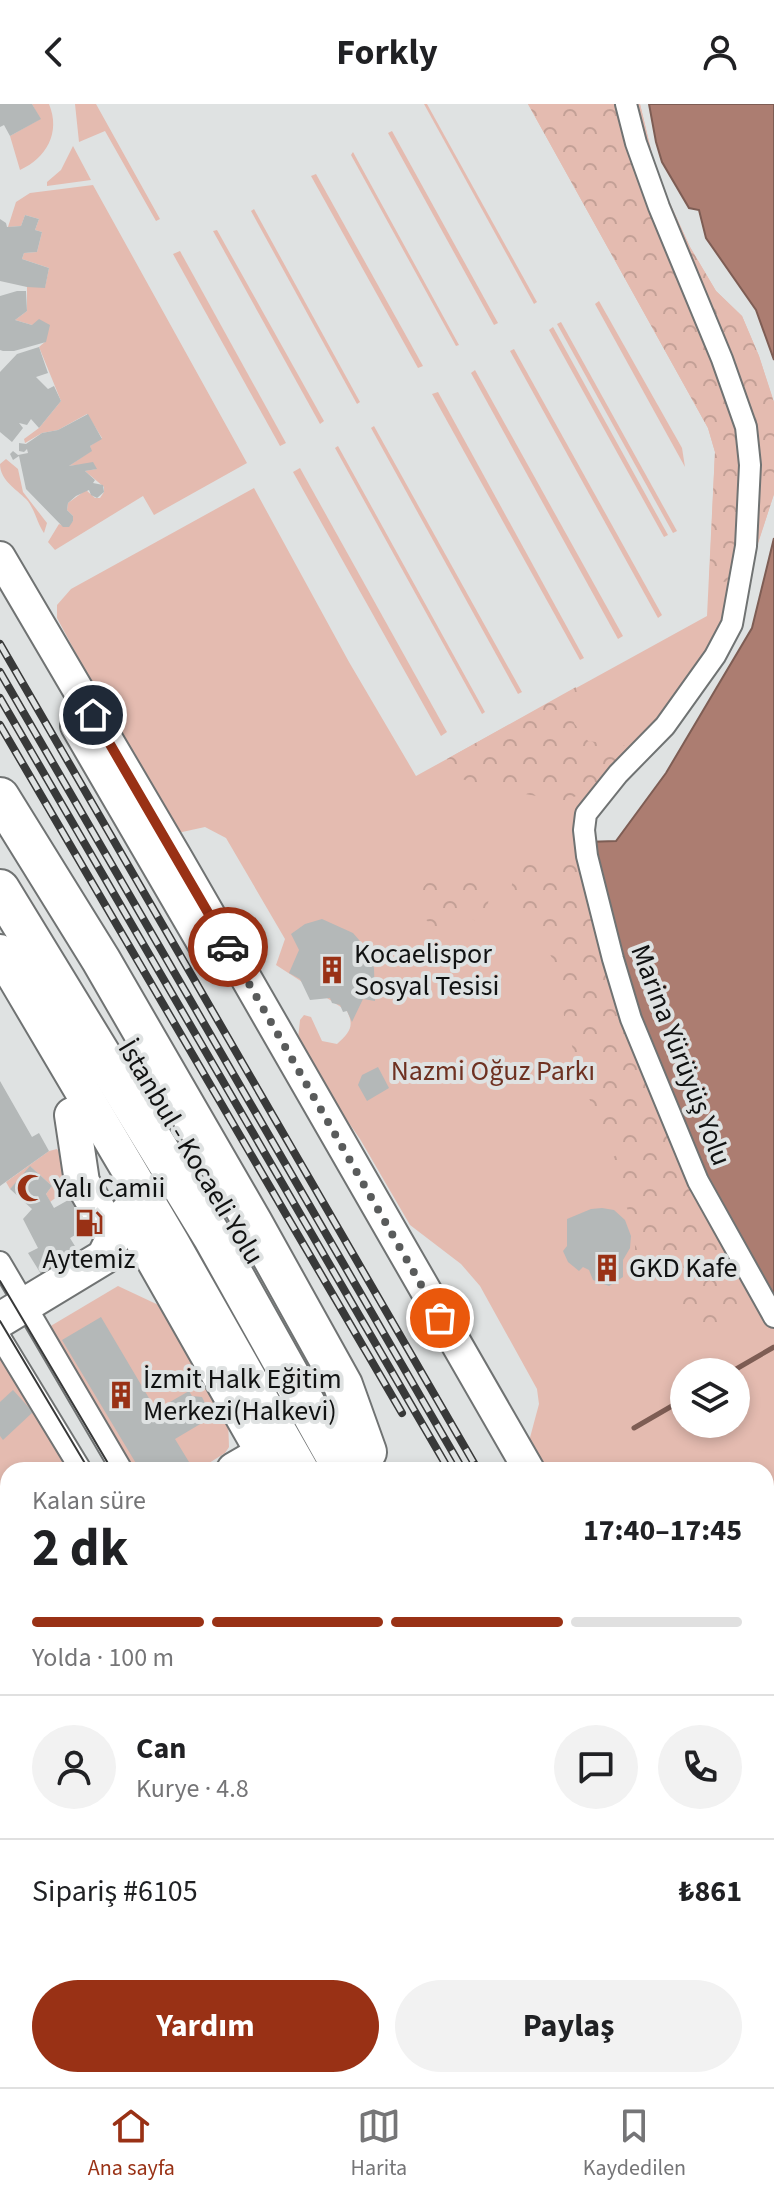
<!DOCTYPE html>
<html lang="tr">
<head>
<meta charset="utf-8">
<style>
	body { margin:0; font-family:"Source Sans 3",sans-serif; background:#f2f2f2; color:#202124; height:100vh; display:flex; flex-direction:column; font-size:30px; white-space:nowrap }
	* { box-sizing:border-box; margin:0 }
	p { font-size:26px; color:#757577 }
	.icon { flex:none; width:44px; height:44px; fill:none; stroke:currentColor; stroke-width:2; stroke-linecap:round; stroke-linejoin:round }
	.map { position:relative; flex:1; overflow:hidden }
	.side { position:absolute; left:0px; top:1358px; width:774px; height:626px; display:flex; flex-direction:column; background:#fff; border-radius:24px 24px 0 0; box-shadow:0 4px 12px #0003 }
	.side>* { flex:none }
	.fabs { position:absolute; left:670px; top:1254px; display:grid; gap:16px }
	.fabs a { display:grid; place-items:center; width:80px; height:80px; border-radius:50%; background:#fff; box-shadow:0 4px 12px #0003; font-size:40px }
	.pin { position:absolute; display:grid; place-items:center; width:68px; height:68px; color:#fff; margin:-34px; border:4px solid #fff; border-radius:50%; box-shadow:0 2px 8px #0007 }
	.courier { position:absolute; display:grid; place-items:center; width:80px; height:80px; margin:-40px; border:6px solid #993115; border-radius:50%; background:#fff; color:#222; box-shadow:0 2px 10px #0007 }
	.headline em { font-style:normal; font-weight:700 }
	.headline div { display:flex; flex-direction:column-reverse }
	.headline { display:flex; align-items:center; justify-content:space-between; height:136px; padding:0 32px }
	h1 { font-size:52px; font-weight:700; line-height:60px }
	.bar { display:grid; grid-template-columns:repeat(4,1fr); gap:12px 8px; align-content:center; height:96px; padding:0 32px }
	.bar i { height:10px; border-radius:6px; background:#e0e0e0 }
	.bar .current { background:#993115 }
	.bar p { grid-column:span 4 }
	.line { display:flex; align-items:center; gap:20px; padding:0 32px; border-top:2px solid #e0e0e0 }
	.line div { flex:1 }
	.round { display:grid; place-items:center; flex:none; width:84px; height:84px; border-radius:42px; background:#f2f2f2 }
	.primary-button { display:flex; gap:16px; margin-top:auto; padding:16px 32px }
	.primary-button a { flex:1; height:92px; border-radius:48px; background:#993115; color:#fff; font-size:32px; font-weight:700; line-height:92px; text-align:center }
	.primary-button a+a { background:#f2f2f2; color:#202124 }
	header { display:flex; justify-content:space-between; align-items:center; height:104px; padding:0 32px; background:#fff; font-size:36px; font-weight:700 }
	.dock { display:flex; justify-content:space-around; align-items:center; height:112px; border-top:2px solid #e0e0e0; background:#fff; font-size:22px; color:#757577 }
	.dock a { display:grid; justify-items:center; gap:4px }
	.dock .current { color:#993115 }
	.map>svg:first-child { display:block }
	.green { fill:#e4bbb0; fill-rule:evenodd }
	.forest { fill:url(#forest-crowns) }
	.water { fill:#ac7d71; stroke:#7e5d54; stroke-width:2 }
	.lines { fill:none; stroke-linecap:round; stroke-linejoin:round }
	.stream { stroke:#7e5d54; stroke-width:5 }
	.building { fill:#b4b8b8 }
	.street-casing { stroke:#707373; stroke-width:24 }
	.secondary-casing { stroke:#707373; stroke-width:34 }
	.primary-casing { stroke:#707373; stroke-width:38 }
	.highway-casing { stroke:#707373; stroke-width:42 }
	.street { stroke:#fff; stroke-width:20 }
	.secondary { stroke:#fff; stroke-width:30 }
	.primary { stroke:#fff; stroke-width:34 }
	.highway { stroke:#fff; stroke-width:38 }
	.tram { stroke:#383939; stroke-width:2 }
	.rail-casing { stroke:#383939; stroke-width:8 }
	.rail { stroke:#dfe2e2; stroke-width:5; stroke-dasharray:15; stroke-linecap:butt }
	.done { stroke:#595b5b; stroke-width:8; stroke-dasharray:0 14.4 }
	.route { stroke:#993115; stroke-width:10 }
	.labels { text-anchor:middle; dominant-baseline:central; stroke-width:8; stroke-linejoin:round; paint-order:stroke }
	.poi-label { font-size:28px; fill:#111212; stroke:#dfe2e2; text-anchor:start }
	.street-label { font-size:28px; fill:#111212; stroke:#dfe2e2 }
	.park-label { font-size:28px; fill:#6e3121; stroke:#dfe2e2 }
</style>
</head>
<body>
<header><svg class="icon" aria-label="back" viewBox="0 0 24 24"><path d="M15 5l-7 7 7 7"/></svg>Forkly<svg class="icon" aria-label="person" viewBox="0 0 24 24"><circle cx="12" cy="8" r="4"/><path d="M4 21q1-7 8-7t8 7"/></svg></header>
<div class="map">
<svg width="774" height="1983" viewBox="0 0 774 1983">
	<defs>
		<pattern id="forest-crowns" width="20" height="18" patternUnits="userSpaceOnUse" patternTransform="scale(2)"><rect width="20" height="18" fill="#e4bbb0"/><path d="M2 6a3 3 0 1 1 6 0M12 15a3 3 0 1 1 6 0" fill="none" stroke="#c3a096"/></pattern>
	</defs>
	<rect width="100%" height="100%" fill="#dfe2e2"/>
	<g class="green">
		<path d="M32,0h17c12,29 -3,54 -29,66l-10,-34 30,-17z"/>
		<polygon points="75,0 96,0 160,115 156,117 105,27 79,38"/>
		<polygon points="424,0 427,0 537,198 534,200"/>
		<path d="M528,0h112l17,71 33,72 26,44 26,25 17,40 15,46v92l-42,130 -148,206 190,487v546l-8,-13v-380h-224l-14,-25 11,-41 -2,-15 -57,-103 -19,-22 -51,-39 -50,-86 -63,-91 3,-28 4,-5 7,2 11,24 15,3c12,-11 18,-17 10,-33l-71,-46 9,-26 -59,-101 -21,-11 -32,7 -116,-216v-13l14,-16 183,-101 95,174 67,114 291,-160 8,-164 -7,-24zM684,1268h52v52h-52z"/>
		<polygon points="392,27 498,219 494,221 388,29"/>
		<polygon points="73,42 91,76 47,82 47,78 61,66"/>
		<polygon points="353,48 459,241 456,242 351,51"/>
		<polygon points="316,70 423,262 418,264 311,72"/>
		<polygon points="93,81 247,359 154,411 143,392 55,446 48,438 59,420 66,423 73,417 73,412 67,406 68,399 86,386 95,394 100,394 104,388 104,383 85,367 96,365 93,359 69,362 91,347 90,342 102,334 87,310 58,326 42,329 25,339 24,335 39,324 61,297 39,243 46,237 32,221 15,216 27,207 27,183 45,183 49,164 22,155 24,149 37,148 42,128 35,126 39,115 25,111 21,122 8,123 16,98 30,89"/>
		<polygon points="254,105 360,298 357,300 251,107"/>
		<polygon points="217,126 324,317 320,320 213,127"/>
		<polygon points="180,147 286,339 280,342 173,150"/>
		<polygon points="599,197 682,344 685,363 595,200"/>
		<polygon points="561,218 677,427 673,429 557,220"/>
		<polygon points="553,223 668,431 664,433 549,226"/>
		<polygon points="514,245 662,511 658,514 510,247"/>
		<polygon points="475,266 623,532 618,535 471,269"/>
		<polygon points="438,288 584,554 580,556 432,290"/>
		<polygon points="374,322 522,588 518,590 371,324"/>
		<polygon points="338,342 485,608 482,610 335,344"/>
		<path d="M6,355l12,10 5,23 24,31 -3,10c-7,-10 -10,-26 -18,-34 -10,-10 -26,-19 -26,-35z"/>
		<polygon points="300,364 447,628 441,632 293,368"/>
		<polygon points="57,1045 72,1067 65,1087 50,1098 46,1090 52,1082 31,1063 10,1085 6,1078 49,1047"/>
		<polygon points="118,1182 167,1205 228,1314 229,1343 225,1349 198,1366 133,1366 49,1223"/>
		<polygon points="0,1249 72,1366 8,1366 8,1498 0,1507"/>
	</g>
	<g class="forest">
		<polygon points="528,0 640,0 657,71 690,143 716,187 742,212 759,252 774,299 774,390 746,475 709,480 715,348 708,324"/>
		<polygon points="576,583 578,596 574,619 588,637 626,642 639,647 608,683 587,687 565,697 486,683 456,673 447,655"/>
		<path d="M551,750l36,2 174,436 -44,40c-23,-3 -39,-20 -39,-44 0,-10 3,-15 -2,-25h-5l-8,5 -6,11 -14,2 -9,-15c3,-23 0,-49 -13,-69 -7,-12 -19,-17 -25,-29l22,-14 -35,-67 -19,-71 -7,-49 -26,-47 -15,-5c-9,-17 -5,-37 5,-53z"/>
		<path d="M451,768l33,4 7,14 -6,26 -6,7 -13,-8 -8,10 -16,5c-20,-10 -21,-14 -25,-36l13,-14z"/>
	</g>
	<g class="water">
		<polygon points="649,0 774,0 774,256 756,206 706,134 699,106 689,104 662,58 656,38"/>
		<polygon points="774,434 774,1213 666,1001 586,738 616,737 666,669 752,524"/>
	</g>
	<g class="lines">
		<g class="stream">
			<polyline points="731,1268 774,1243"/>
			<polyline points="634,1324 684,1295"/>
		</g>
	</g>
	<g class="building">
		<polygon points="0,0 32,0 41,15 10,32 4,21 0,23"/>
		<polygon points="25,111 39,115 35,126 42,128 37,148 24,149 22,155 49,164 45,184 27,183 0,177 0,115 6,119 7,123 21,122"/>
		<polygon points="17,187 26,187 27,207 15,216 32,221 39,215 50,221 46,238 14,247 3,247 0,246 0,192"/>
		<polygon points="39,243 48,269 36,273 48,285 54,282 61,297 39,324 31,315 27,321 19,319 23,324 12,338 0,328 0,268 17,250"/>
		<polygon points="88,310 102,335 90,342 92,347 69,362 93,358 97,365 85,367 95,376 93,379 103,381 104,388 97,394 91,391 89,386 76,392 68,399 67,406 73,412 73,417 69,423 63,423 26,385 19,352 13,356 10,350 13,347 18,351 28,349 27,345 24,348 19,347 19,339 26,340 42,329 58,326"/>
		<polygon points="322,815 353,829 366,844 374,864 375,897 363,895 352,918 347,907 343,908 340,901 332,899 330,894 310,896 300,875 289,869 299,846 291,830 305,820"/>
		<polygon points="378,963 389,984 367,997 358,981 362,971"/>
		<polygon points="0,977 32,1033 39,1029 49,1047 0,1082"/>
		<polygon points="30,1062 52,1082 46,1090 54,1104 79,1090 96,1119 70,1134 78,1147 41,1170 28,1149 38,1144 23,1115 32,1105 10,1085"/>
		<polygon points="602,1104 614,1106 625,1116 631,1132 630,1144 623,1156 623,1173 609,1182 593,1176 589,1166 583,1163 579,1167 568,1158 563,1147 567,1142 567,1115 591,1105"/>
		<polygon points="101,1213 156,1306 189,1287 192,1292 202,1293 205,1299 207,1304 205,1313 207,1316 175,1335 189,1358 175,1366 140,1366 62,1236"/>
		<polygon points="13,1286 33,1308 3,1336 0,1332 0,1298"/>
		<polygon points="0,1389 8,1394 8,1433 0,1446"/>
		<polygon points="8,1524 8,1558 3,1562 0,1559 0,1532"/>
		<polygon points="8,1663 8,1780 0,1774 0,1669"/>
		<polygon points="8,1932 8,1969 0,1970 0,1935"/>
		<polygon points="100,1976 130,1976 129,1983 102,1983"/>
		<polygon points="345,1976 397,1976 389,1983 351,1983"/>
	</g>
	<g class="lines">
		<defs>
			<g id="street">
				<polyline points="626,0 636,39 659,103 722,255 746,323 750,361 746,442 732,520 715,552 665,622 618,670 586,710 584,726 587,752 613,855 631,915 698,1077 774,1213"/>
				<polyline points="0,1158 122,1366"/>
				<polyline points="0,1233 81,1366"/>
				<polyline points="766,1515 774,1512"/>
				<polyline points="766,1532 774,1529"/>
				<polyline points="0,1619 8,1629"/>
				<polyline points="6,1661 8,1660"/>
				<polyline points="0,1782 8,1789"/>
				<polyline points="294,1976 296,1983"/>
				<polyline points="448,1976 452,1983"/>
				<polyline points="65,1983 72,1976"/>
			</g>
			<g id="secondary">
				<polyline points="0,453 177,754 529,1366"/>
				<polyline points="76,622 207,847"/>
				<polyline points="766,1772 774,1786"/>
				<polyline points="766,1807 774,1821"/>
			</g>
			<g id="primary">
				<polyline points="0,848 172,1139 301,1366"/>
				<polyline points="127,1109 273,1366"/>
				<polyline points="0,1216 104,1153 111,1139 112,1130 82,1078 72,1011"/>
				<polyline points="234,1366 282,1338"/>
				<polyline points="0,1517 8,1508"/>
				<polyline points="0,1582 8,1591"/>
				<polyline points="0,1975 8,1973"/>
				<polyline points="195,1976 233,1983"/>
				<polyline points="328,1976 334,1983"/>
				<polyline points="603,1976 606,1983"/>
				<polyline points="260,1983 275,1976"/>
				<polyline points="521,1983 525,1976"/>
			</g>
			<g id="highway">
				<polyline points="0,693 101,856 253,1119 343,1281 367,1348"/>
				<polyline points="0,785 212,1132 343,1366"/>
				<polyline points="628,1976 633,1983"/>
				<polyline points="684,1976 688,1983"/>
				<polyline points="728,1976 732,1983"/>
			</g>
		</defs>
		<use href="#street" class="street-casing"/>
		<use href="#secondary" class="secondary-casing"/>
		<use href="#primary" class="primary-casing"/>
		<use href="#highway" class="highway-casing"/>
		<use href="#street" class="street"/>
		<use href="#secondary" class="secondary"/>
		<use href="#primary" class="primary"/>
		<use href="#highway" class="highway"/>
		<g class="tram">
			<polyline points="0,1177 112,1366"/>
			<polyline points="0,1217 89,1366"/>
			<polyline points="456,1976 460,1983"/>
		</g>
		<defs>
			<g id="rail">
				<polyline points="0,540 478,1366"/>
				<polyline points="0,568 463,1366"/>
				<polyline points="0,594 449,1366"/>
				<polyline points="0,621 402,1309"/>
				<polyline points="766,1862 774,1876"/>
				<polyline points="766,1887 774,1901"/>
				<polyline points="766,1936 774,1956"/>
				<polyline points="766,1965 774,1983"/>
			</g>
		</defs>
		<use href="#rail" class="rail-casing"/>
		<use href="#rail" class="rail"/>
	</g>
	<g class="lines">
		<polyline class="done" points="228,843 440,1214"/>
		<polyline class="route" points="93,611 228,843"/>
	</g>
	<defs>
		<symbol id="building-bare" viewBox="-9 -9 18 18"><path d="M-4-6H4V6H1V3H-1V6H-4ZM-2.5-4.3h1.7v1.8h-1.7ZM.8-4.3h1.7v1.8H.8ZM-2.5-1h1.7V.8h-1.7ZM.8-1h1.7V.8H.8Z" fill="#993115" stroke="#dfe2e2" stroke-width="2.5" paint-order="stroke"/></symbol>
		<symbol id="mosque-bare" viewBox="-9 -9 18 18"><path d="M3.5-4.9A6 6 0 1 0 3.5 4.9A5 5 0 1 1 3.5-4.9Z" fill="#993115" stroke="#dfe2e2" stroke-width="2.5" paint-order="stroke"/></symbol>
		<symbol id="fuel-bare" viewBox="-9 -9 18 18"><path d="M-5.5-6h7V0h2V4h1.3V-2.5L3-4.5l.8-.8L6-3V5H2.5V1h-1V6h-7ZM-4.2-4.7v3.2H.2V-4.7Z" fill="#993115" stroke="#dfe2e2" stroke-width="2.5" paint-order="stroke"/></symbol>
	</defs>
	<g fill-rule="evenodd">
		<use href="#building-bare" x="312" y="846" width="40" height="40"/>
		<use href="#mosque-bare" x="11" y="1064" width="40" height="40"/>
		<use href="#fuel-bare" x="69" y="1099" width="40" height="40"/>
		<use href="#building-bare" x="587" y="1144" width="40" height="40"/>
		<use href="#building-bare" x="101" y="1271" width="40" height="40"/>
	</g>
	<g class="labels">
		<g class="poi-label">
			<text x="354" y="850">Kocaelispor<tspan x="354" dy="32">Sosyal Tesisi</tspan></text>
			<text x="53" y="1084">Yalı Camii</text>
			<text x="89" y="1155" text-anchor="middle">Aytemiz</text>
			<text x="629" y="1164">GKD Kafe</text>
			<text x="143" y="1275">İzmit Halk Eğitim<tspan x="143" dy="32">Merkezi(Halkevi)</tspan></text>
		</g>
		<g class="street-label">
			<text transform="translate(681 951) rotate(69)">Marina Yürüyüş Yolu</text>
			<text transform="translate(191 1048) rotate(59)">İstanbul - Kocaeli Yolu</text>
		</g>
		<g class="park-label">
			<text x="493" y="967">Nazmi Oğuz Parkı</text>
		</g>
	</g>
</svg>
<div class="fabs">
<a><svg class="icon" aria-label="layers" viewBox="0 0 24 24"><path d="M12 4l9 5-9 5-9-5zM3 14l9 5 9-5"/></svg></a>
</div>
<div class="pin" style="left:440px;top:1214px;background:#ea580c"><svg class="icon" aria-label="bag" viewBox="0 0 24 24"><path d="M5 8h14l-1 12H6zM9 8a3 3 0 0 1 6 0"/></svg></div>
<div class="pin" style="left:93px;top:611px;background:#1f2937"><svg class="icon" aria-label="home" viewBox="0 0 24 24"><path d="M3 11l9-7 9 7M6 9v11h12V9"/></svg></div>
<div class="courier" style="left:228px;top:843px"><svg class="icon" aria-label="car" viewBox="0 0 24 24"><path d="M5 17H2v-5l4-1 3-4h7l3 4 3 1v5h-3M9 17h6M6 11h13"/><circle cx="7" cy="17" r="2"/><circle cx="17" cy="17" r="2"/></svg></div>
<section class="side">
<div class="headline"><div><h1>2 dk</h1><p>Kalan süre</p></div><em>17:40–17:45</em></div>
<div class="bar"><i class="current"></i><i class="current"></i><i class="current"></i><i></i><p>Yolda · 100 m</p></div>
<div class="line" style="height:144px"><a class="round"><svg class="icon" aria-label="person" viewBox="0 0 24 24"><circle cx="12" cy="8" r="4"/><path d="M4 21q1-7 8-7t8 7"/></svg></a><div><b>Can</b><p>Kurye · 4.8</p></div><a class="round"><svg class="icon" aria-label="chat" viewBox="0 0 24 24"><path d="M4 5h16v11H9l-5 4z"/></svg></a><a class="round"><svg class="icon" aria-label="phone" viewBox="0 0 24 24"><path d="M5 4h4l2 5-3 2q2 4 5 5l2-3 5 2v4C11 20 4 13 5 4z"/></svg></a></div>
<div class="line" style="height:104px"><div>Sipariş #6105</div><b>₺861</b></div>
<div class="primary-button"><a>Yardım</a><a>Paylaş</a></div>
</section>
</div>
<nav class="dock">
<a class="current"><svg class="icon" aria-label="home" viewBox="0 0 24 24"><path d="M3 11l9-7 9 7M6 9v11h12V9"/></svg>Ana sayfa</a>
<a><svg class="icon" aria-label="map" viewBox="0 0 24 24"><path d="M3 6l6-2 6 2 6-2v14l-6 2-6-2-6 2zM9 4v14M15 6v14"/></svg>Harita</a>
<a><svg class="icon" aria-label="saved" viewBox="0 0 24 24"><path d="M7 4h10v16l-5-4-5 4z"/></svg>Kaydedilen</a>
</nav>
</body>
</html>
